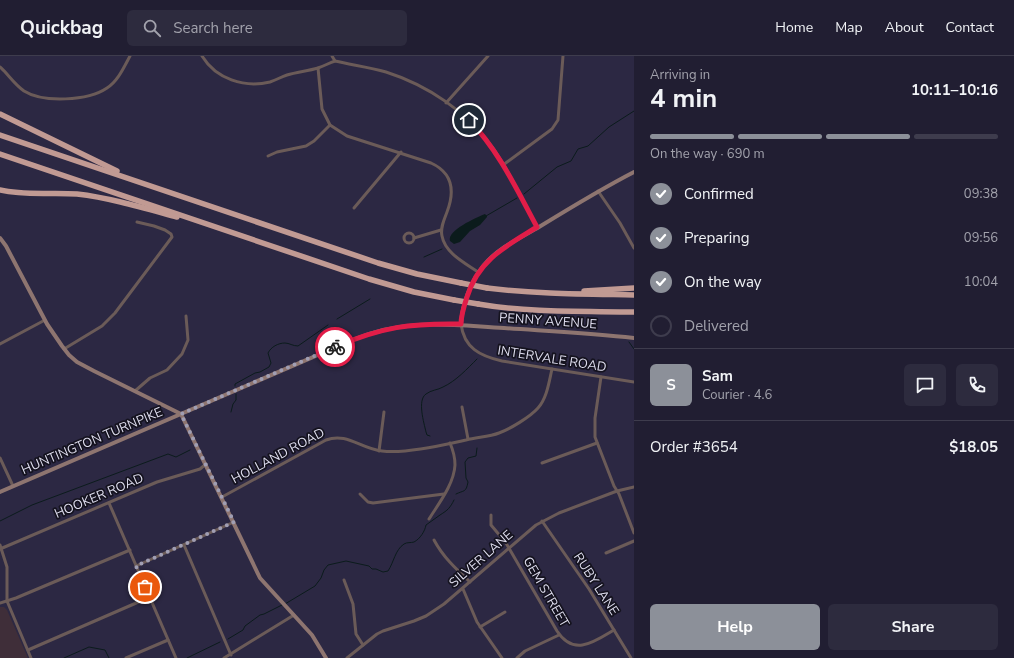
<!DOCTYPE html>
<html lang="en">
<head>
<meta charset="utf-8">
<style>
	body { margin:0; font-family:"Nunito Sans",sans-serif; background:#2d2b3e; color:#f1f3f6; height:100vh; display:flex; flex-direction:column; font-size:15px; white-space:nowrap }
	* { box-sizing:border-box; margin:0 }
	p { font-size:13px; color:#a2a2ac }
	.icon { flex:none; width:22px; height:22px; fill:none; stroke:currentColor; stroke-width:2; stroke-linecap:round; stroke-linejoin:round }
	.map { position:relative; flex:1; overflow:hidden }
	.panel { display:flex; flex-direction:column; background:#211e32; width:380px }
	.panel>* { flex:none }
	.pin { position:absolute; display:grid; place-items:center; width:34px; height:34px; color:#fff; margin:-17px; border:2px solid #fff; border-radius:50%; box-shadow:0 1px 4px #0007 }
	.courier { position:absolute; display:grid; place-items:center; width:40px; height:40px; margin:-20px; border:3px solid #e11d48; border-radius:50%; background:#fff; color:#222; box-shadow:0 1px 5px #0007 }
	.overview em { font-style:normal; font-weight:700 }
	.overview div { display:flex; flex-direction:column-reverse }
	.overview { display:flex; align-items:center; justify-content:space-between; height:68px; padding:0 16px }
	h1 { font-size:26px; font-weight:700; line-height:30px }
	.bar { display:grid; grid-template-columns:repeat(4,1fr); gap:6px 4px; align-content:center; height:48px; padding:0 16px }
	.bar i { height:5px; border-radius:3px; background:#3e3c4d }
	.bar .on { background:#8c9099 }
	.bar p { grid-column:span 4 }
	.line { display:flex; align-items:center; gap:10px; padding:0 16px; border-top:1px solid #3e3c4d }
	.line div { flex:1 }
	.round { display:grid; place-items:center; flex:none; width:42px; height:42px; border-radius:6px; background:#2d2b3e }
	ol { padding:0 16px; list-style:none }
	li { display:flex; align-items:center; gap:12px; height:44px }
	li p { margin-inline-start:auto }
	li .icon { padding:4px; border-radius:50%; background:#8c9099; color:#fff; stroke-width:4 }
	li:last-child { color:#a2a2ac }
	li i { width:22px; height:22px; border:2px solid #3e3c4d; border-radius:50% }
	.primary-button { display:flex; gap:8px; margin-top:auto; padding:8px 16px }
	.primary-button a { flex:1; height:46px; border-radius:6px; background:#8c9099; color:#fff; font-size:16px; font-weight:700; line-height:46px; text-align:center }
	.primary-button a+a { background:#2d2b3e; color:#f1f3f6 }
	header { display:flex; align-items:center; gap:24px; box-sizing:border-box; height:56px; padding:0 20px; background:#211e32; border-bottom:1px solid #3e3c4d }
	header strong { font-size:19px }
	nav { display:flex; gap:22px; margin-inline-start:auto; font-size:14px }
	.search { width:280px; height:36px; background:#2d2b3e; display:flex; align-items:center; gap:10px; box-sizing:border-box; padding:0 14px; border-radius:6px; color:#a2a2ac; font-size:15px }
	main { display:flex; flex:1; min-height:0 }
	.map>svg:first-child { display:block }
	.education { fill:#3f2e39 }
	.water { fill:#0b1b1c }
	.lines { fill:none; stroke-linecap:round; stroke-linejoin:round }
	.stream { stroke:#0b1b1c; stroke-width:1 }
	.street { stroke:#6b5b58; stroke-width:3 }
	.secondary { stroke:#8e7570; stroke-width:4 }
	.highway { stroke:#c19a93; stroke-width:5.5 }
	.highway-bridge { stroke:#c19a93; stroke-width:5.5 }
	.done { stroke:#a09eb3; stroke-width:4; stroke-dasharray:0 7.2 }
	.route { stroke:#e11d48; stroke-width:5 }
	.labels { text-anchor:middle; dominant-baseline:central; stroke-width:3.5; stroke-linejoin:round; paint-order:stroke }
	.street-label { font-size:13px; fill:#dfdeef; stroke:#15131f }
</style>
</head>
<body>
<header>
<strong>Quickbag</strong>
<div class="search"><svg class="icon" aria-label="search" viewBox="0 0 24 24"><circle cx="10" cy="10" r="6"/><path d="M15 15l6 6"/></svg>Search here</div>
<nav><a>Home</a><a>Map</a><a>About</a><a>Contact</a></nav>
</header>
<main>
<div class="map">
<svg width="634" height="602" viewBox="0 0 634 602">
	<rect width="100%" height="100%" fill="#2c2843"/>
	<polygon class="education" points="0,551 4,551 7,554 28,602 0,602"/>
	<path class="water" d="M485,158l2,2v1l-7,8 -10,6 -10,11 -6,2 -4,-3c-3,-11 26,-23 35,-27z"/>
	<g class="lines">
		<g class="stream">
			<polyline points="524,138 557,111 571,105 578,93 588,90 609,71 634,55"/>
			<polyline points="486,160 517,142"/>
			<polyline points="424,201 442,193"/>
			<polyline points="337,263 370,243"/>
			<polyline points="629,286 634,293"/>
			<path d="M235,330v-2l20,-11 5,-1 9,-5 2,-4 -3,-10c3,-6 10,-10 17,-10 4,0 8,3 13,3l30,-21"/>
			<polyline points="231,356 233,348 236,344 236,338"/>
			<path d="M430,380l-3,-1 -1,-3c-2,-9 -9,-32 0,-38 5,-4 12,-4 17,-7 13,-6 24,-18 34,-28"/>
			<path d="M456,438c8,-4 10,-1 12,-12l-2,-4 -1,-16 3,-4 8,-2 1,-8"/>
			<polyline points="0,465 32,449 168,398 176,401 190,394"/>
			<path d="M285,548l30,-18 6,-8 3,-8 4,-5 18,-4 23,5 3,3h4l7,3 5,-1c6,-9 7,-21 16,-27 3,-2 7,-1 10,-2 6,-3 11,-11 12,-17 5,-3 9,-7 14,-10 8,-5 10,-7 14,-15"/>
			<polyline points="228,583 243,574 245,570 260,559 264,558 282,549"/>
			<polyline points="64,602 89,591 105,594 109,602"/>
			<polyline points="187,602 220,586"/>
		</g>
		<g class="street">
			<path d="M202,0c14,23 42,32 68,26 6,-2 11,-5 17,-7 10,-3 21,-4 31,-7 6,-2 11,-5 17,-7"/>
			<path d="M332,0l3,5c17,4 34,6 51,11 41,13 82,40 107,76 17,24 30,53 44,79"/>
			<path d="M0,11c8,7 14,17 24,24 19,12 64,10 83,-3 11,-7 17,-21 23,-32"/>
			<path d="M318,12l4,41 8,16 17,11 84,27c22,10 24,28 16,49 -3,8 -7,16 -5,24 3,17 23,27 36,36"/>
			<polyline points="446,47 488,0"/>
			<polyline points="268,100 277,96 306,90 314,85 330,69"/>
			<polyline points="503,109 552,73 558,64 563,0"/>
			<polyline points="598,135 620,167 634,192"/>
			<polyline points="354,152 401,96"/>
			<circle cx="409" cy="182" r="5"/>
			<polyline points="414,182 441,174"/>
			<path d="M461,268c3,24 19,32 41,37l132,21"/>
			<polyline points="0,288 45,264"/>
			<polyline points="64,293 102,270 115,257 172,181 171,178 165,174 154,170 137,166"/>
			<polyline points="601,321 595,362 595,381 614,430 619,438 634,477"/>
			<polyline points="135,335 150,322 167,314 182,298 188,284 186,260"/>
			<polyline points="462,351 468,383"/>
			<polyline points="379,395 384,356"/>
			<polyline points="0,402 13,430"/>
			<polyline points="542,407 597,387"/>
			<polyline points="360,438 368,446 373,447 444,438"/>
			<path d="M222,441l104,-57c21,-8 35,9 56,11 23,3 61,-6 84,-11 11,-3 23,-3 33,-7 11,-4 31,-16 39,-25 9,-10 11,-26 14,-39"/>
			<polyline points="109,447 176,602"/>
			<path d="M491,459v10l15,18 51,88c17,26 37,11 57,-1"/>
			<path d="M429,463c10,-16 25,-35 26,-54 0,-7 -2,-15 -5,-22"/>
			<polyline points="542,465 589,533 631,602"/>
			<path d="M434,484c9,17 22,29 36,42"/>
			<polyline points="0,489 7,511 7,545 31,602"/>
			<polyline points="184,489 231,599"/>
			<polyline points="0,493 157,426 200,413 206,408"/>
			<polyline points="606,497 634,485"/>
			<polyline points="136,510 234,466"/>
			<polyline points="344,524 353,548 356,578 363,589"/>
			<polyline points="463,533 477,566 502,602"/>
			<polyline points="0,547 16,542 130,494"/>
			<polyline points="480,571 505,556"/>
			<polyline points="28,594 150,541"/>
			<polyline points="126,602 168,584"/>
			<polyline points="224,602 294,559"/>
			<polyline points="347,602 377,578 383,575 414,565 426,560 444,548 536,469 559,457 617,435 634,431"/>
			<polyline points="517,602 525,595 559,579"/>
		</g>
		<g class="secondary">
			<polyline points="0,182 6,190 47,268 62,290 69,299 77,306 94,315 181,358 260,522 312,579 326,602"/>
			<path d="M461,268c1,-20 10,-43 23,-59 14,-17 36,-27 55,-38 31,-19 62,-38 95,-55"/>
			<path d="M0,436l355,-153c52,-21 94,-14 149,-11 43,3 87,5 130,10"/>
		</g>
		<g class="highway">
			<polyline points="0,58 117,115"/>
			<polyline points="0,79 378,207 417,218 461,227"/>
			<polyline points="0,98 369,223 414,236 454,244"/>
			<path d="M0,134c25,6 52,2 77,4 34,4 67,14 100,23"/>
			<path d="M487,232c49,6 98,6 147,7"/>
			<polyline points="584,235 634,232"/>
			<path d="M478,248c52,9 104,7 156,8"/>
		</g>
		<g class="highway-bridge">
			<polyline points="461,227 487,232"/>
			<polyline points="454,244 478,248"/>
		</g>
	</g>
	<g class="lines">
		<polyline class="done" points="145,531 136,510 234,466 181,358 335,291"/>
		<path class="route" d="M335,291c47,-20 75,-24 126,-23 0,-9 3,-18 6,-27 11,-37 39,-51 70,-70 -20,-37 -38,-76 -68,-107"/>
	</g>
	<g class="labels">
		<g class="street-label">
			<text transform="translate(548 265) rotate(4)">PENNY AVENUE</text>
			<text transform="translate(552 303) rotate(9)">INTERVALE ROAD</text>
			<text transform="translate(92 385) rotate(-23)">HUNTINGTON TURNPIKE</text>
			<text transform="translate(278 400) rotate(-28)">HOLLAND ROAD</text>
			<text transform="translate(99 440) rotate(-23)">HOOKER ROAD</text>
			<text transform="translate(481 503) rotate(-41)">SILVER LANE</text>
			<text transform="translate(596 528) rotate(57)">RUBY LANE</text>
			<text transform="translate(546 536) rotate(60)">GEM STREET</text>
		</g>
	</g>
</svg>
<div class="pin" style="left:145px;top:531px;background:#ea580c"><svg class="icon" aria-label="bag" viewBox="0 0 24 24"><path d="M5 8h14l-1 12H6zM9 8a3 3 0 0 1 6 0"/></svg></div>
<div class="pin" style="left:469px;top:64px;background:#1f2937"><svg class="icon" aria-label="home" viewBox="0 0 24 24"><path d="M3 11l9-7 9 7M6 9v11h12V9"/></svg></div>
<div class="courier" style="left:335px;top:291px"><svg class="icon" aria-label="bike" viewBox="0 0 24 24"><circle cx="6" cy="16" r="4"/><circle cx="18" cy="16" r="4"/><path d="M6 16l4-8h5l3 8M10 8l3 8H6M13 5h3"/></svg></div>
</div>
<section class="panel">
<div class="overview"><div><h1>4 min</h1><p>Arriving in</p></div><em>10:11–10:16</em></div>
<div class="bar"><i class="on"></i><i class="on"></i><i class="on"></i><i></i><p>On the way · 690 m</p></div>
<ol>
<li><svg class="icon" aria-label="check" viewBox="0 0 24 24"><path d="M5 12l5 5 9-10"/></svg>Confirmed<p>09:38</p></li>
<li><svg class="icon" aria-label="check" viewBox="0 0 24 24"><path d="M5 12l5 5 9-10"/></svg>Preparing<p>09:56</p></li>
<li><svg class="icon" aria-label="check" viewBox="0 0 24 24"><path d="M5 12l5 5 9-10"/></svg>On the way<p>10:04</p></li>
<li><i></i>Delivered</li>
</ol>
<div class="line" style="height:72px"><b class="round" style="background:#8c9099;color:#fff">S</b><div><b>Sam</b><p>Courier · 4.6</p></div><a class="round"><svg class="icon" aria-label="chat" viewBox="0 0 24 24"><path d="M4 5h16v11H9l-5 4z"/></svg></a><a class="round"><svg class="icon" aria-label="phone" viewBox="0 0 24 24"><path d="M5 4h4l2 5-3 2q2 4 5 5l2-3 5 2v4C11 20 4 13 5 4z"/></svg></a></div>
<div class="line" style="height:52px"><div>Order #3654</div><b>$18.05</b></div>
<div class="primary-button"><a>Help</a><a>Share</a></div>
</section>
</main>
</body>
</html>
